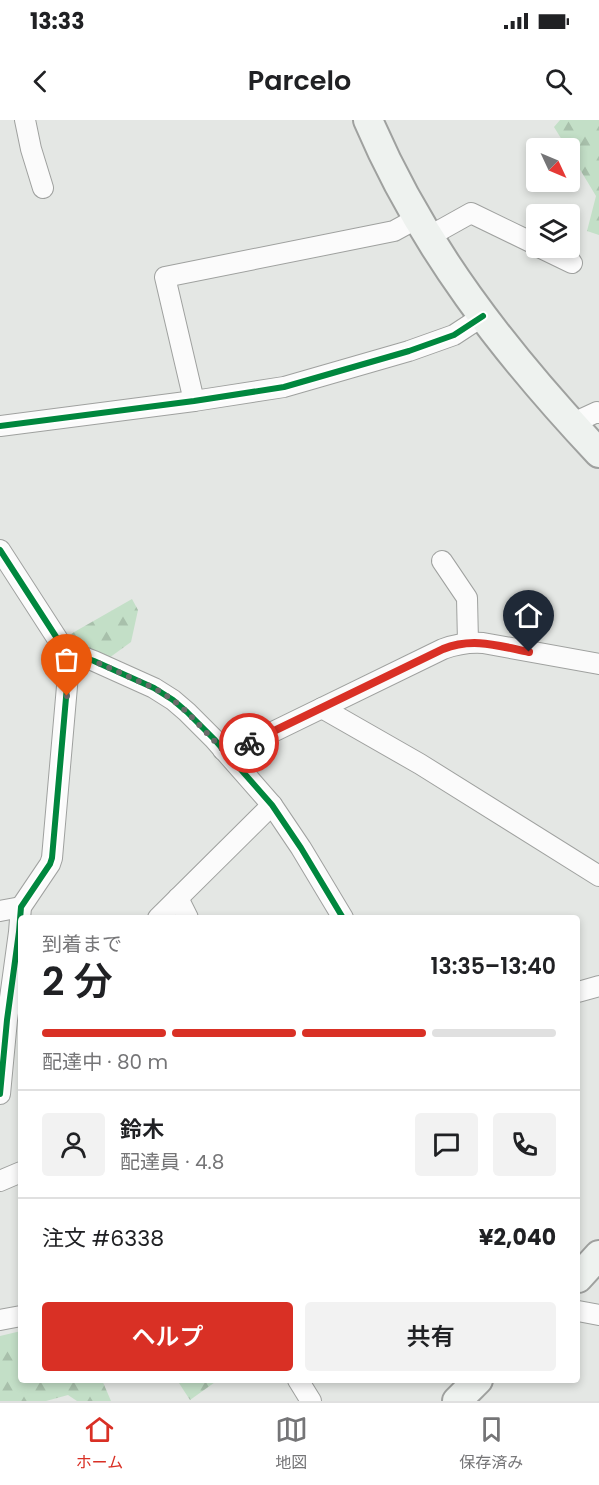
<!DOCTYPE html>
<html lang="ja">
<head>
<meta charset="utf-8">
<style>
	body { margin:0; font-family:Poppins,"Noto Sans JP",sans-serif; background:#f2f2f2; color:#202124; height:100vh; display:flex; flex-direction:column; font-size:22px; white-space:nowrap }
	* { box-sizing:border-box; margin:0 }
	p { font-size:20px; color:#757577 }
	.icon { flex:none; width:33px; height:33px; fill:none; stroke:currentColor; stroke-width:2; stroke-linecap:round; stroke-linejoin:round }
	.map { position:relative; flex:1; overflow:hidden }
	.panel { position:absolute; left:18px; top:795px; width:562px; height:468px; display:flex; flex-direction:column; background:#fff; border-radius:6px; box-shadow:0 3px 9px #0003 }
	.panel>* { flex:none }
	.needle { width:39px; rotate:134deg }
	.controls { position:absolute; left:526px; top:18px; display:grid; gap:12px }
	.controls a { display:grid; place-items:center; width:54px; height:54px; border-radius:6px; background:#fff; box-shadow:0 3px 9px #0003; font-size:30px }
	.pin { position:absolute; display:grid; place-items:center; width:51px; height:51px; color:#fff; margin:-62px -26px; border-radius:50% 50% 50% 0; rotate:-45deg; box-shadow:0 0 6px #0007 }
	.pin .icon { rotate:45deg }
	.courier { position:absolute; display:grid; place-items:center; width:60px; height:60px; margin:-30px; border:4px solid #d93025; border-radius:50%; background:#fff; color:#222; box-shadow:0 2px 8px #0007 }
	.head em { font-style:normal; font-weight:600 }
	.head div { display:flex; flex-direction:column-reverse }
	.head { display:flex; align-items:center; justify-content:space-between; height:102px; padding:0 24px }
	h1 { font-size:39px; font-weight:600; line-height:45px }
	.bar { display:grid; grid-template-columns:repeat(4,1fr); gap:9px 6px; align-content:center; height:72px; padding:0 24px }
	.bar i { height:8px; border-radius:4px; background:#e0e0e0 }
	.bar .selected { background:#d93025 }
	.bar p { grid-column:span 4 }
	.line { display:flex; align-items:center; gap:15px; padding:0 24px; border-top:2px solid #e0e0e0 }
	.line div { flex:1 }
	.round { display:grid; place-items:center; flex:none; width:63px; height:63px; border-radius:6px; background:#f2f2f2 }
	.cta { display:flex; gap:12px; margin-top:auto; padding:12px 24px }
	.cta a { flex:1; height:69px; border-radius:6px; background:#d93025; color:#fff; font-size:24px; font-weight:600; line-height:69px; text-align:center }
	.cta a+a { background:#f2f2f2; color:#202124 }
	.status { display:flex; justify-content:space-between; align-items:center; height:42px; padding:0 30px; background:#fff; direction:ltr }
	.status svg { height:16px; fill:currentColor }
	header { display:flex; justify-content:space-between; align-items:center; height:78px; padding:0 24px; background:#fff; font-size:27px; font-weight:600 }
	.menu { display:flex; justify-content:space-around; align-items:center; height:84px; border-top:2px solid #e0e0e0; background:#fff; font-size:16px; color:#757577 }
	.menu a { display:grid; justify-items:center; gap:3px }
	.menu .selected { color:#d93025 }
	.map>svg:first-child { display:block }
	.forest { fill:url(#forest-firs) }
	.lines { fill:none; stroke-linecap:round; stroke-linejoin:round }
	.minor-casing { stroke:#9fa19f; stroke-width:22 }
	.secondary-casing { stroke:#9fa19f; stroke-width:32 }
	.minor { stroke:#fbfbfb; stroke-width:20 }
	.secondary { stroke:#eef2ef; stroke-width:28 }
	.cycleway-casing { stroke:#fff; stroke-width:10 }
	.cycleway { stroke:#00873e; stroke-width:6 }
	.done { stroke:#6a6c6a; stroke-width:6; stroke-dasharray:0 10.8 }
	.route { stroke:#d93025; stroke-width:8 }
</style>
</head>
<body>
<div class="status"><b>13:33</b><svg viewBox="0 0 49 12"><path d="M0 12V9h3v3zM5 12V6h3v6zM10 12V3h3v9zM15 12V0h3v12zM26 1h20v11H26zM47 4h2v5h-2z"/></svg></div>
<header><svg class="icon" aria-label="back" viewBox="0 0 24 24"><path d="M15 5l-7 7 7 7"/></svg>Parcelo<svg class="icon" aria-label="search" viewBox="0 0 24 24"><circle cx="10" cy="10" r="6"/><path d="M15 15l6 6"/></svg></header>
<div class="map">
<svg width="599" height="1281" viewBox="0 0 599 1281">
	<defs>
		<pattern id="forest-firs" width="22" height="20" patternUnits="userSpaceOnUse" patternTransform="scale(1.5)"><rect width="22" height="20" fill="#c3dfc7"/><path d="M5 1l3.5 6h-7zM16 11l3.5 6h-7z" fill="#a8c0ab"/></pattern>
	</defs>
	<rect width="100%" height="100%" fill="#e4e7e4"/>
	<g class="forest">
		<polygon points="560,0 599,0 599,115 587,111 596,76 570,33 570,28 567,28 554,7"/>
		<polygon points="132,479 138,490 131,522 109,538 72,522 69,515"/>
		<polygon points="21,1211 21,1260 102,1260 111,1281 77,1281 68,1275 46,1281 0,1281 0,1216"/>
		<polygon points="177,1260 218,1260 190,1280"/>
	</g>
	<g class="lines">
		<defs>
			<g id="minor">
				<polyline points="25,0 31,29 43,68"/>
				<polyline points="428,117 471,93 537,125"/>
				<polyline points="541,128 572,143"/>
				<polyline points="194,281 165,157 394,111 416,99"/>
				<polyline points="571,304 597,292 599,293"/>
				<polyline points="0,306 194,281 284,267 409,231 454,215 483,196"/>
				<polyline points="0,430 62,526 70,532 94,541 154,568 173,580 187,592 214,619 272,685 301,728 343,798"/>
				<polyline points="442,441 467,478 468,522"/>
				<polyline points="322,588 420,644 599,756"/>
				<path d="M223,630l21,-4 199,-97c14,-5 25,-7 40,-6l116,21"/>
				<polyline points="178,778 188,798"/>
				<polyline points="0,791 21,787"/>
				<polyline points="158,798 272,685"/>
				<polyline points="578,872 599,866"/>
				<polyline points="0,974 7,900 19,812 21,787 50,744 52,738 70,532"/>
				<polyline points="0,1061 21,1052"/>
				<polyline points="578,1191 599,1195"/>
				<polyline points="0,1200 21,1196"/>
				<polyline points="298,1260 311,1281"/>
			</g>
			<g id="secondary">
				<path d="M368,0c54,127 137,233 231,333"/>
				<polyline points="578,1158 599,1135"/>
				<polyline points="457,1281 478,1260"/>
			</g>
		</defs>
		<use href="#minor" class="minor-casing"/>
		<use href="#secondary" class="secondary-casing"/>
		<use href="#minor" class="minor"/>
		<use href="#secondary" class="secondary"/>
		<defs>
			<g id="cycleway">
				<polyline points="0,306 194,281 284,267 409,231 454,215 483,196"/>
				<polyline points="0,430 62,526 70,532 94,541 154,568 173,580 187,592 214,619 272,685 301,728 343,798"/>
				<polyline points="0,974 7,900 19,812 21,787 50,744 52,738 70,532"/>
			</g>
		</defs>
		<use href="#cycleway" class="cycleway-casing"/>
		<use href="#cycleway" class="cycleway"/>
	</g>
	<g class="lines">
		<polyline class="done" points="67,576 70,532 94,541 154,568 173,580 187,592 223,630 249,623"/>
		<path class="route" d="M249,623l194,-94c30,-12 56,-3 86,3"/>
	</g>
</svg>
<div class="controls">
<a><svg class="needle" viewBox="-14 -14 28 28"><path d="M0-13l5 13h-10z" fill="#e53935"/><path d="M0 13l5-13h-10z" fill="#757577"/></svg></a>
<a><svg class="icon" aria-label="layers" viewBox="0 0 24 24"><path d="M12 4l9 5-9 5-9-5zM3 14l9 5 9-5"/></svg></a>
</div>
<div class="pin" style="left:67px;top:576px;background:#ea580c"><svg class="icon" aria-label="bag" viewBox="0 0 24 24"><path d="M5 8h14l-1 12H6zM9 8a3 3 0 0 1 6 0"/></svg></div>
<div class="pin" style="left:529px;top:532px;background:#1f2937"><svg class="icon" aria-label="home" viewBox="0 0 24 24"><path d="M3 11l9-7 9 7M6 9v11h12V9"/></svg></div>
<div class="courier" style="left:249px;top:623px"><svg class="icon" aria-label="bike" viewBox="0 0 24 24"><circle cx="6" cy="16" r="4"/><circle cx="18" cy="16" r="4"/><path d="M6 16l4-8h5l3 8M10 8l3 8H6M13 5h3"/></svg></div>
<section class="panel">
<div class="head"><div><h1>2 分</h1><p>到着まで</p></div><em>13:35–13:40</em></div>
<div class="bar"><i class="selected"></i><i class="selected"></i><i class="selected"></i><i></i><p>配達中 · 80 m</p></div>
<div class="line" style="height:108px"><a class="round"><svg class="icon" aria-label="person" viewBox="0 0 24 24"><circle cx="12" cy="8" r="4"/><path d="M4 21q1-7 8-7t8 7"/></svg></a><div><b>鈴木</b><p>配達員 · 4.8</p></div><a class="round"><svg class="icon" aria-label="chat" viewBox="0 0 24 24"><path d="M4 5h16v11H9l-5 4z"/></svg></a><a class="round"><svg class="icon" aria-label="phone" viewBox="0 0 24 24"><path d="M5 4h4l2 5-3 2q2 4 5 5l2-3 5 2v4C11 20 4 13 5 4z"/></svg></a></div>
<div class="line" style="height:78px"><div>注文 #6338</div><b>¥2,040</b></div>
<div class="cta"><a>ヘルプ</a><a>共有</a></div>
</section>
</div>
<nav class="menu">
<a class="selected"><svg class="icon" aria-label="home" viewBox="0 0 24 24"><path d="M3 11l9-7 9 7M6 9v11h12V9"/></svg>ホーム</a>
<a><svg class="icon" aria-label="map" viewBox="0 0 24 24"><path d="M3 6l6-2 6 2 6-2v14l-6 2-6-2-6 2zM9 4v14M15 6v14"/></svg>地図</a>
<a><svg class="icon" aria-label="saved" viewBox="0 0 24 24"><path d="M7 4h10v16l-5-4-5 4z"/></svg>保存済み</a>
</nav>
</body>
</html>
